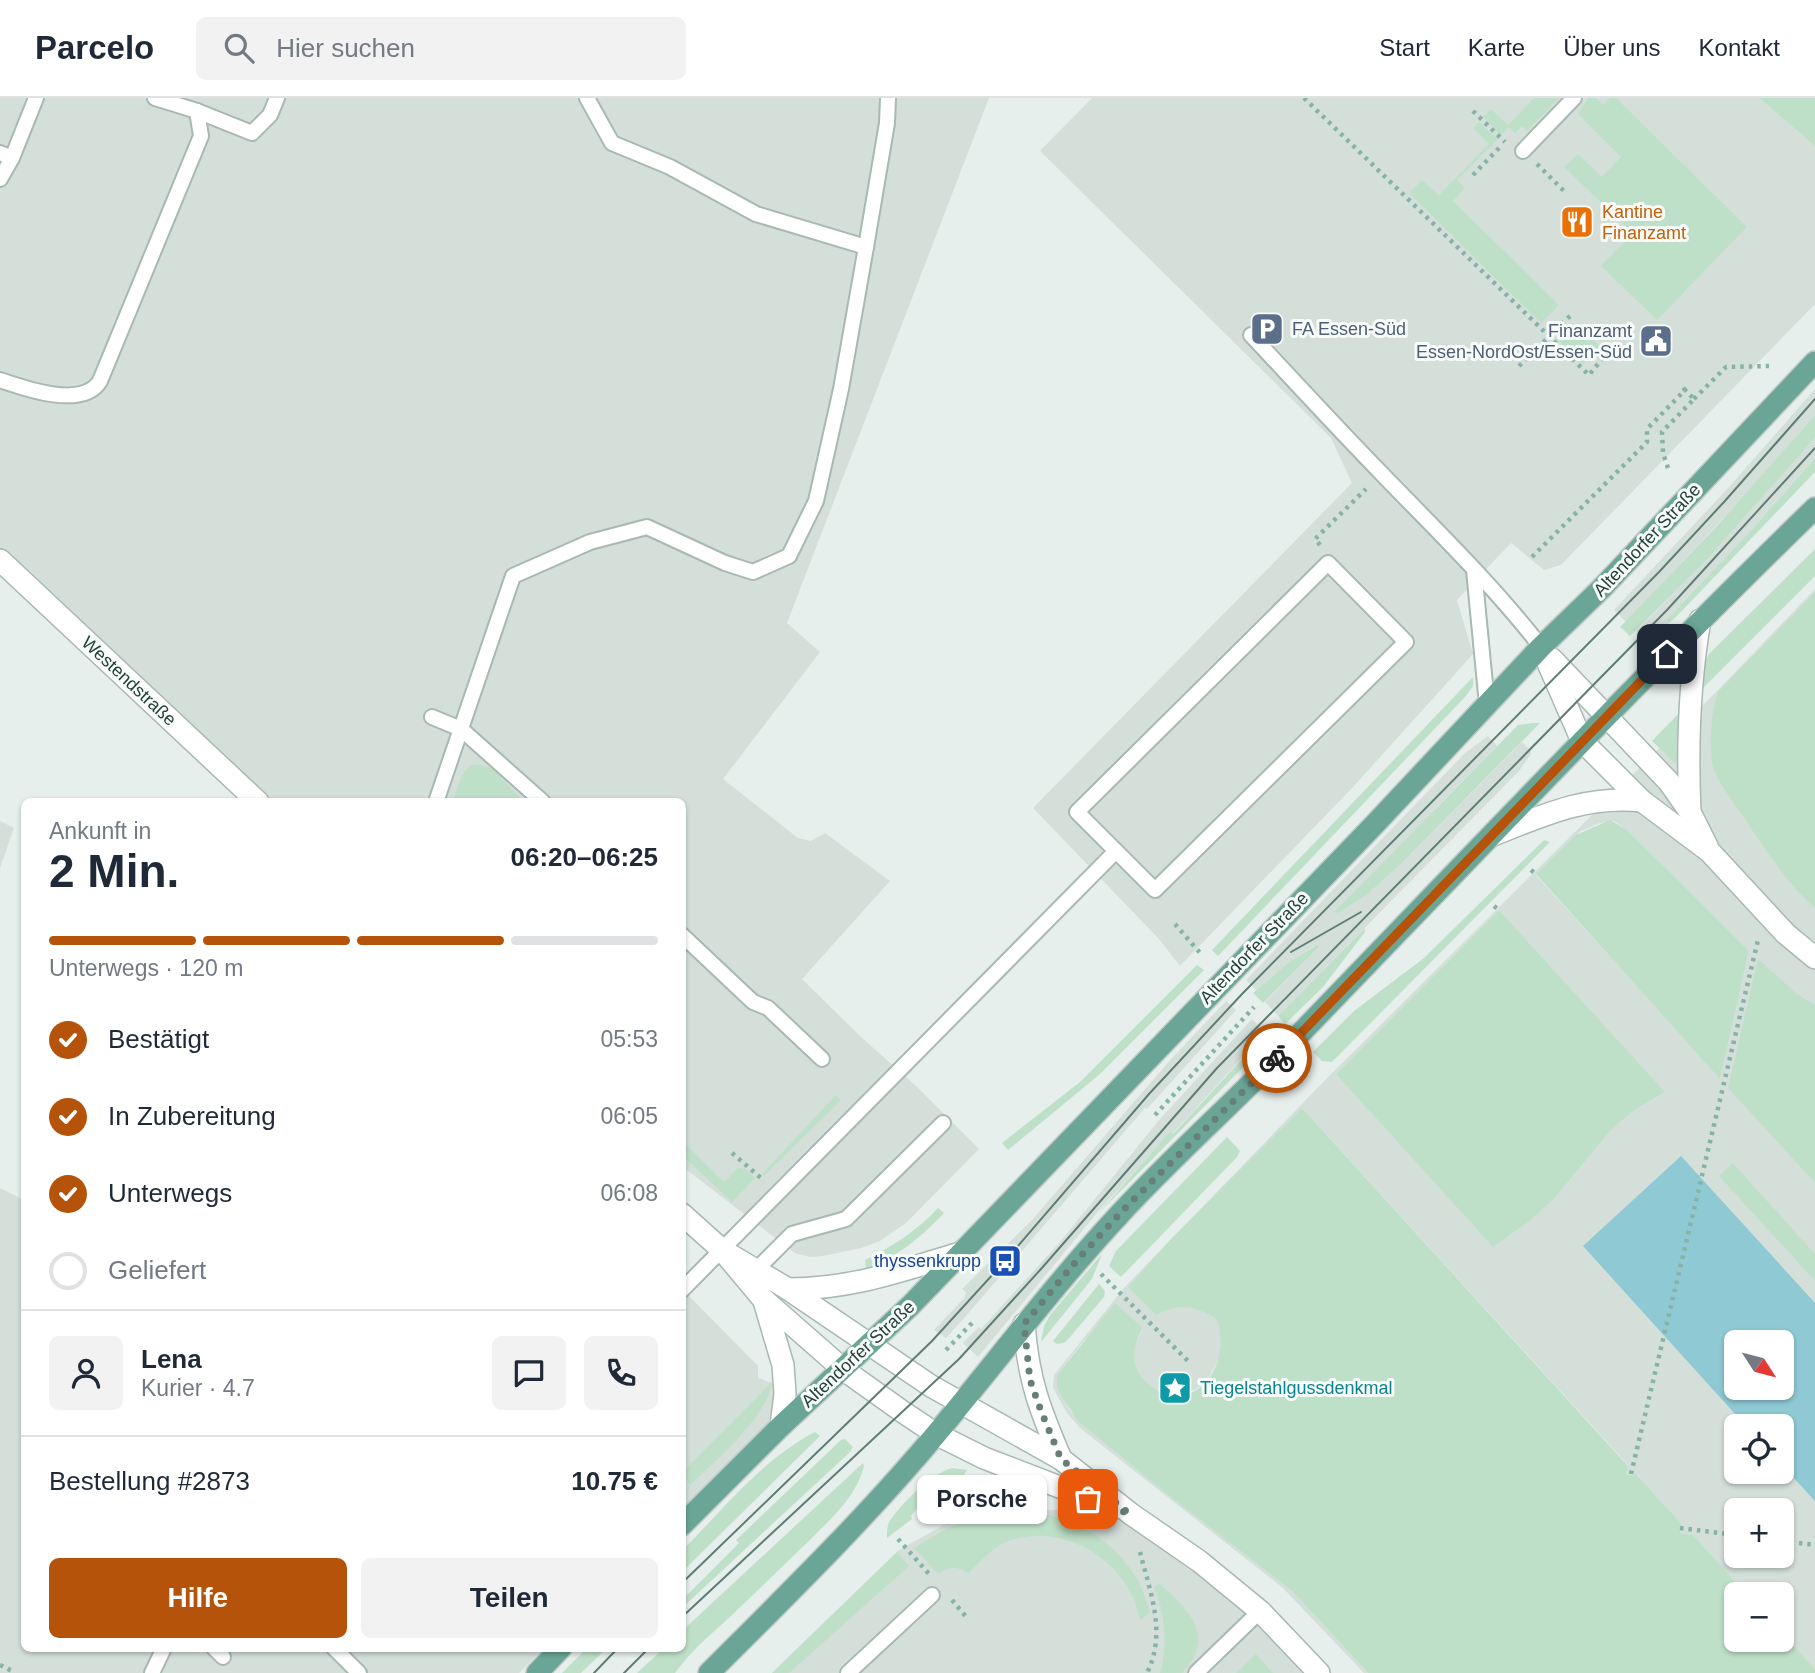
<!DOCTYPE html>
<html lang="de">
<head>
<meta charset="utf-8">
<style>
	body { margin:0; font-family:Arial,sans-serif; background:#f2f2f3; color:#1f2937; height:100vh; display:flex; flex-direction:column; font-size:26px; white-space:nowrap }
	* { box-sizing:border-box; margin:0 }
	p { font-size:23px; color:#747a83 }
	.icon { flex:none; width:38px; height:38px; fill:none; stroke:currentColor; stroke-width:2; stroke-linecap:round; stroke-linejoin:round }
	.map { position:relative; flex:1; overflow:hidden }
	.panel { position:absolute; left:21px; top:700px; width:665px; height:854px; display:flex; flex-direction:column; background:#fff; border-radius:10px; box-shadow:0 2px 5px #0004 }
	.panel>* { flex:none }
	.needle { width:46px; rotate:126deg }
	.fabs { position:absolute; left:1724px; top:1232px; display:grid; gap:14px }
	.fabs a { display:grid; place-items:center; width:70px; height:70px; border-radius:10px; background:#fff; box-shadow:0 2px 5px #0004; font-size:35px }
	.pin { position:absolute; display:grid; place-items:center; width:60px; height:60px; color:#fff; margin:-30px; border-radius:14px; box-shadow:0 4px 10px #0006 }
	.courier { position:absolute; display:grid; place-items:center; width:70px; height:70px; margin:-35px; border:5px solid #b45309; border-radius:50%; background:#fff; color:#222; box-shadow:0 2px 9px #0007 }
	.bubble { position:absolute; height:49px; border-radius:10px; background:#fff; box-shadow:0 2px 5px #0004; font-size:23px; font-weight:800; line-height:49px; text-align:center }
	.head em { font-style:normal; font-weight:800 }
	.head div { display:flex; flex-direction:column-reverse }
	.head { display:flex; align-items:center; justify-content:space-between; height:119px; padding:0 28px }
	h1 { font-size:46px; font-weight:800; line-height:52px }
	.bar { display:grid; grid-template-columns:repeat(4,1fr); gap:10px 7px; align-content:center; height:84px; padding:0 28px }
	.bar i { height:9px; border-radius:5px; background:#e0e1e3 }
	.bar .active { background:#b45309 }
	.bar p { grid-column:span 4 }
	.line { display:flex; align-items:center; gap:18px; padding:0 28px; border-top:2px solid #e0e1e3 }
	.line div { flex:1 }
	.round { display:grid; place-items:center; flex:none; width:74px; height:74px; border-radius:10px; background:#f2f2f3 }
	ol { padding:0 28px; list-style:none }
	li { display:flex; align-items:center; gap:21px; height:77px }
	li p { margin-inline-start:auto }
	li .icon { padding:7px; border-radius:50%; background:#b45309; color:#fff; stroke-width:4 }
	li:last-child { color:#747a83 }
	li i { width:38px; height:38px; border:4px solid #e0e1e3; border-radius:50% }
	.action { display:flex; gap:14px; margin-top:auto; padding:14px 28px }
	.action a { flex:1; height:80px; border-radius:10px; background:#b45309; color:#fff; font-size:28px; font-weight:800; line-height:80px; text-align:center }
	.action a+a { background:#f2f2f3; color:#1f2937 }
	header { display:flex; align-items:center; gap:42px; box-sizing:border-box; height:98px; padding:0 35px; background:#fff; border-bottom:2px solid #e0e1e3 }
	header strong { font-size:33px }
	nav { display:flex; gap:38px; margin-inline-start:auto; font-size:24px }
	.search { width:490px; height:63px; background:#f2f2f3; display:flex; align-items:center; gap:18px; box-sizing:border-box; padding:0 24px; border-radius:10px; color:#747a83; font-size:26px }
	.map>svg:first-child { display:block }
	.built { fill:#d4dfda; fill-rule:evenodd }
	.green { fill:#bfe0c8 }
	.water { fill:#8ec9d4; fill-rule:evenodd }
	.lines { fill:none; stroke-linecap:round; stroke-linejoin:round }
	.service-casing { stroke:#a8b8b2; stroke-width:18 }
	.minor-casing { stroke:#a8b8b2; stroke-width:24 }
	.primary-casing { stroke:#c2cac8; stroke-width:24 }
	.path { stroke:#86b3a5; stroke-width:4.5; stroke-dasharray:3.5 5; stroke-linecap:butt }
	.service { stroke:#fff; stroke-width:14 }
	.minor { stroke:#fff; stroke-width:21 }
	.primary { stroke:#6aa596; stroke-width:21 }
	.tram { stroke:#5f7d75; stroke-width:2 }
	.done { stroke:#687f78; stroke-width:7; stroke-dasharray:0 12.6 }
	.route { stroke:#b45309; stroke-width:9 }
	.labels { text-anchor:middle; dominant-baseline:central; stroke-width:6; stroke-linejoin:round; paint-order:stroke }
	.food-label { font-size:18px; fill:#c56008; stroke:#f7fbf9; text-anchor:start }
	.service-label { font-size:18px; fill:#4e5e75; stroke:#f7fbf9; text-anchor:start }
	.street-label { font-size:18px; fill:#24423a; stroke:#f7fbf9 }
	.transit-label { font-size:18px; fill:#164399; stroke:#f7fbf9; text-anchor:end }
	.culture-label { font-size:18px; fill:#0d838f; stroke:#f7fbf9; text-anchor:start }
</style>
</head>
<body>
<header>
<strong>Parcelo</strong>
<div class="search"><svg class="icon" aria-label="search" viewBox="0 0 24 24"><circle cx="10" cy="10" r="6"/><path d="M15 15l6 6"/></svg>Hier suchen</div>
<nav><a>Start</a><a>Karte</a><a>Über uns</a><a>Kontakt</a></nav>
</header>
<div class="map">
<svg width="1815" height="1575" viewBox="0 0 1815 1575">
	<rect width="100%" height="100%" fill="#e6efeb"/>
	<g class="built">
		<polygon points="0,0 989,0 787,525 820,554 723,681 798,740 811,743 825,735 890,783 802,881 860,938 917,989 979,1051 906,1125 880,1143 861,1150 823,1158 810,1159 795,1155 683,1069 682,704 255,703 0,469"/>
		<polygon points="1092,0 1759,0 1815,48 1815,206 1561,467 1544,472 1511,445 1457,502 1473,556 1354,688 1180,868 1159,841 1033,710 1352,385 1331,340 1040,53"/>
		<polygon points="1815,291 1815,317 1747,395 1626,524 1614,512 1729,389"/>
		<polygon points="1815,340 1815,360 1746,438 1666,522 1669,525 1646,543 1636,533 1703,466"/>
		<path d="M1815,491v1080l-33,-37v-38h-35l-54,-59 -13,-2 1,-10 -45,-49h-10l2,-9 -326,-357 -146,207 17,-8 16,-1 14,5 14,9 4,12 -1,24 -13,25 -11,8 -18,8 -10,-1 -9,-4 -16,-11 -8,-13 -2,-19 10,-21 -58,11 -28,36v12l14,25 97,83 124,96 76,82h-4l-81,-85 -203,-160 -13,-15 -14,-25 1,-13 69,-86 208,-215 383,-380zM1614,723l13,9 122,121 -29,127 -184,-203 45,-44 19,-8zM1499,812l165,182 -28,17 -25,21 -57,69 -22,20 -196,-145zM1736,1244h46v46h-46zM1736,1328h46v46h-46zM1736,1412h46v46h-46z"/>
		<polygon points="1488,638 1497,648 1435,711 1369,795 1401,766 1522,644 1531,653 1531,656 1519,673 1278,918 1265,904 1319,849 1314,848 1290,863 1256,892 1246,882 1465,655"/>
		<polygon points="0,723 14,730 0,770"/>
		<polygon points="1226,903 1236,912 1147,1011 1145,1010 966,1218 946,1240 934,1232 964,1200 966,1194 962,1191 1032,1122 1172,960"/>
		<polygon points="1252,921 1265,935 1172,1036 1170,1035 1097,1115 978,1259 963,1245 979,1229 981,1231 1060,1144 1160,1021"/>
		<polygon points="0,1090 24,1102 24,1550 543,1551 519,1575 0,1575"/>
		<polygon points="682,1191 758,1268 758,1280 775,1286 785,1318 682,1416"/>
		<polygon points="989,1409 1048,1412 1106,1409 1197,1467 1315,1575 772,1575 899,1452 951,1423"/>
	</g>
	<g class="green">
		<polygon points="1534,0 1559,0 1527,33 1522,28 1515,35 1509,29 1501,37 1483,19 1491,11 1508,27"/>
		<polygon points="1588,0 1596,0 1603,7 1610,0 1616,0 1747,129 1657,222 1601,168 1633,135 1564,69 1578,56 1602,79 1621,59 1578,16"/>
		<polygon points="1759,0 1815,0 1815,48"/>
		<polygon points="1479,24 1498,41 1457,82 1465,90 1453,103 1559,207 1541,225 1409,95 1422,82 1439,97 1489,46 1473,30"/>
		<polygon points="1577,225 1601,249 1583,266 1559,243"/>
		<polygon points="1815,317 1815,340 1703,466 1630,538 1620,529 1716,429"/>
		<polygon points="1815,360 1815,374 1677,518 1669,525 1666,522 1746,438"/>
		<polygon points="1815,451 1815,478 1703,590 1705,565 1709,556"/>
		<path d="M1815,494v316c-30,-26 -51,-61 -73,-93 -9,-14 -22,-29 -28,-45 -6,-16 -3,-65 5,-79z"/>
		<polygon points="1473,579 1473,588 1465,599 1218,858 1212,852"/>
		<polygon points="1680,614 1678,662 1675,665 1652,643"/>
		<polygon points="1533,625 1540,625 1401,766 1369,795 1338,815 1334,814 1518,627"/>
		<path d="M474,666l18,4 30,32 -1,2 -68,-1c5,-13 7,-31 21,-37z"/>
		<polygon points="1610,722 1627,732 1749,853 1720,981 1536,776 1576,737"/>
		<polygon points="1544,742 1550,744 1332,964 1322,963 1313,954 1354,913 1424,860"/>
		<polygon points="1499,812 1665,994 1636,1011 1611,1032 1554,1101 1532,1121 1493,1149 1336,976"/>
		<polygon points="1365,830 1365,834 1323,889 1285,926 1278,918"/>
		<polygon points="1317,847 1319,849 1263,905 1253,895 1290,863"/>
		<polygon points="1758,861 1797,896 1815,907 1815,1085 1728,990"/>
		<polygon points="1197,867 1204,872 1100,976 1008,1052 1002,1045 1080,984"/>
		<polygon points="1267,934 1272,940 1097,1117 1170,1034 1173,1036"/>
		<polygon points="836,997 840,1002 839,1004 764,1078 762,1076"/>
		<path d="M1302,1010l326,358 -2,8 8,1 1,-2 46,50 -1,10 13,2 54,59h-11v46h46v-8l33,37v4h-447l-76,-82 -124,-96 -90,-74 -18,-27 -3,-7v-12l58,-72 28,25c-14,23 -12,45 11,60 7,6 15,10 25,8 36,-5 48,-46 38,-76 -21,-15 -38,-17 -61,-5l-28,-28 43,-48z"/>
		<polygon points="1227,1039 1240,1053 1237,1059 1121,1179 1109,1168 1116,1153"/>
		<polygon points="683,1044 724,1084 738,1070 745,1071 755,1080 732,1104 683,1058"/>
		<polygon points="1733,1065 1815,1156 1815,1183 1719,1078"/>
		<path d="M938,1110l6,5c-23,24 -46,44 -78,55l-1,-8c28,-14 52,-29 73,-52z"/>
		<polygon points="1102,1156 1092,1181 1041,1244 1044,1228 1050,1217"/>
		<polygon points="1099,1186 1105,1193 1104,1199 1070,1239 1064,1245 1057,1246 1053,1243"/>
		<path d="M772,1284c-5,36 -55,76 -81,103l-8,-8v-5z"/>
		<path d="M815,1334l5,4 -137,135v-21c41,-42 80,-91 132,-118z"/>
		<polygon points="845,1341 853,1349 850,1354 683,1509 683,1501 739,1445 736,1442 841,1342"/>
		<path d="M863,1365l1,3c-7,29 -31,51 -52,72 -27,26 -54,52 -81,78 -20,18 -40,35 -56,57h-38l26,-24 19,-1 1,-18z"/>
		<path d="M952,1370l15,2 -9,14 -20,16 -10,-6 -17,22 1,3 -25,19c0,-5 0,-11 2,-16 11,-17 43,-49 63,-54z"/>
		<path d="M1017,1412c48,3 92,24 119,67 7,11 10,24 14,36l-10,7c-9,-55 -70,-96 -125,-81 -20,5 -33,21 -47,34 -13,-7 -18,-7 -30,1l-24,-26c37,-23 59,-35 103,-38z"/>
		<polygon points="897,1454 909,1468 789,1575 772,1575"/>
		<path d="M1158,1486l3,1c28,25 56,52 21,88h-22c6,-20 6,-43 1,-64 -1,-7 -5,-14 -7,-22z"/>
		<polygon points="586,1551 606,1551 581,1575 562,1575"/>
		<polygon points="1256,1556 1273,1575 1236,1575"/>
	</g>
	<path class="water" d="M1681,1058l134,147v198l-33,-36v-39h-36l-163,-180zM1736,1244h46v46h-46z"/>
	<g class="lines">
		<defs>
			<g id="service">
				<polyline points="587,0 612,45 670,69 756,116 866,149 887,25 888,0"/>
				<polyline points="197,13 252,35 270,17 277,0"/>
				<polyline points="1523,53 1574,0"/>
				<polyline points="0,55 12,60 0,81"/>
				<polyline points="12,60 36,0"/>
				<path d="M1251,237c44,47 87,94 132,140 54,56 110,110 158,172"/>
				<path d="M0,282c26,9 83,29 100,1l101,-245 -4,-25 -42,-13"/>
				<polygon points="1328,465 1406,544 1155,792 1077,714"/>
				<polyline points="1474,472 1487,607"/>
				<polyline points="432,619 461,631 543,704"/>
				<polyline points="436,704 513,478 590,444 647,429 725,465 753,474 789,458 816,403 841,291 866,149"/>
				<polyline points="682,837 753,904 768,910 822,961"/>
				<polyline points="750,1178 792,1136 846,1121 943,1025"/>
				<polyline points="682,1192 1116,753"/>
				<polyline points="214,1550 223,1559"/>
				<polyline points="334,1550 359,1575"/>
				<polyline points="152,1575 164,1550"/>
				<polyline points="848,1575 932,1497"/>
				<polyline points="1196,1575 1260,1513"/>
			</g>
			<g id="minor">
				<polyline points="0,462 258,704"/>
				<polyline points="1541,549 1582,643 1642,703 1710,754 1786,836 1815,860"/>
				<polyline points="1552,561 1669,684 1690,714 1707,748"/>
				<path d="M1690,714c-3,-65 -1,-128 10,-192"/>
				<path d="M1493,737c51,-20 93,-40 149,-34"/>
				<polyline points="682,1116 722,1152 763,1201 844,1272 903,1314 936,1336 984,1360 1114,1410"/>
				<polyline points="722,1152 788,1191 931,1288 1061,1361 1131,1416 1199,1463 1260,1513 1319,1575"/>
				<path d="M788,1191c63,0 113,-18 172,-36"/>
				<polyline points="764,1203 783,1267 785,1296 781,1328"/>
				<path d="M1024,1226c4,55 16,86 37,135"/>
			</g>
			<g id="primary">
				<polyline points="682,1427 781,1328 910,1208 1374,727 1541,549 1602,490 1815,264"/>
				<polyline points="537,1575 561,1550"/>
				<path d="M709,1575c78,-78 157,-155 228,-240 60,-72 117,-148 181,-217 56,-61 120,-117 177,-177 172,-178 342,-358 520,-531"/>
			</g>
		</defs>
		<use href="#service" class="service-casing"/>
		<use href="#minor" class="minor-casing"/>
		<use href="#primary" class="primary-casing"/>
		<g class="path">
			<polyline points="1304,0 1589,277 1607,255"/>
			<polyline points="1473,13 1505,44"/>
			<polyline points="1537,66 1564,93"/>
			<polyline points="1473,77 1501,48"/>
			<polyline points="1519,268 1570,218"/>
			<polyline points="1694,301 1726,269 1769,268"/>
			<polyline points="1668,370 1663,355 1662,334 1694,301 1685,292"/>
			<polyline points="1320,447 1315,441 1366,391"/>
			<polyline points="1532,459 1647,344 1647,331 1685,292 1682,288"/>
			<polyline points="1531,772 1536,776"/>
			<polyline points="1494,808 1499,812"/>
			<polyline points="1175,826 1201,856"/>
			<polyline points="1155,1017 1254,909"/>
			<polyline points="732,1055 761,1080"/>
			<polyline points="1101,1176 1191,1266"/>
			<polyline points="946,1252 973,1224"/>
			<polyline points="1631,1376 1758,842"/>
			<polyline points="1680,1430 1736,1437"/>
			<polyline points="898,1441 930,1477"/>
			<polyline points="1782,1443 1815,1447"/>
			<path d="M1140,1454c10,40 27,81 7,121"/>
			<polyline points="952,1502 968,1521"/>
			<polyline points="0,1567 14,1574"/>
		</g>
		<use href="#service" class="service"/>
		<use href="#minor" class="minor"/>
		<use href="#primary" class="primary"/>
		<g class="tram">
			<polyline points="1291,854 1361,814"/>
			<polyline points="682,1485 932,1243 1005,1163 1149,996 1242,896 1659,474 1724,404 1815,301"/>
			<polyline points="682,1519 959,1261 1041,1171 1217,970 1667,512 1815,350"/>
			<polyline points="594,1575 618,1550"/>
			<polyline points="624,1575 649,1550"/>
		</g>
	</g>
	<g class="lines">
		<polyline class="done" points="1088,1401 1130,1416 1061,1361 1041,1313 1030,1282 1024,1226 1078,1161 1126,1109 1277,960"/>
		<polyline class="route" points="1277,960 1667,556"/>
	</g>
	<defs>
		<symbol id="restaurant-square" viewBox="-11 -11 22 22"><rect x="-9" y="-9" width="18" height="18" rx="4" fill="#e8710a" stroke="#f7fbf9"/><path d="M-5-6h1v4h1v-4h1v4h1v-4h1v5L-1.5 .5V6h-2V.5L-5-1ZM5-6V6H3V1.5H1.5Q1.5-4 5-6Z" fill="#fff"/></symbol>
		<symbol id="parking-square" viewBox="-11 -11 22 22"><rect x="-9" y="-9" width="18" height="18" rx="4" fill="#5c6f8a" stroke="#f7fbf9"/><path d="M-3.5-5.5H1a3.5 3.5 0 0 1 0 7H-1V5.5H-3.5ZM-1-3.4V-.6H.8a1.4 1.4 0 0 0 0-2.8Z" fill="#fff"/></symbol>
		<symbol id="civic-square" viewBox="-11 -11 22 22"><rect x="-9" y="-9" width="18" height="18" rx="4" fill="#5c6f8a" stroke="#f7fbf9"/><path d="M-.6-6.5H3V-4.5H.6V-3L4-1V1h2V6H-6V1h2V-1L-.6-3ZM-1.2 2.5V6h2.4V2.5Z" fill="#fff"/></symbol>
		<symbol id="bus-square" viewBox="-11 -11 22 22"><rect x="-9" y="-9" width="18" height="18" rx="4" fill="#1a4fb4" stroke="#f7fbf9"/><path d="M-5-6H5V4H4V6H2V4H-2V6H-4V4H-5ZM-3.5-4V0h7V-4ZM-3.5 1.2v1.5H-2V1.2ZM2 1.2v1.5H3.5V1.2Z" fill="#fff"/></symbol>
		<symbol id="sight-square" viewBox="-11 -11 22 22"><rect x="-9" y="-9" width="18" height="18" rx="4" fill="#0f9aa8" stroke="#f7fbf9"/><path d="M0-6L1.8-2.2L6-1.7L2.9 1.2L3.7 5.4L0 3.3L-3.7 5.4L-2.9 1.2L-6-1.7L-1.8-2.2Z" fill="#fff"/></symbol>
	</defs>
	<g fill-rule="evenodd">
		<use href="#restaurant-square" x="1558" y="105" width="38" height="38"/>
		<use href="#parking-square" x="1248" y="212" width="38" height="38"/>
		<use href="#civic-square" x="1637" y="224" width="38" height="38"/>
		<use href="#bus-square" x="986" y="1144" width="38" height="38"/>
		<use href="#sight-square" x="1156" y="1271" width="38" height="38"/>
	</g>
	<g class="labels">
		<g class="food-label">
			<text x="1602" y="114">Kantine<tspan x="1602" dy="21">Finanzamt</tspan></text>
		</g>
		<g class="service-label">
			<text x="1292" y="231">FA Essen-Süd</text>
			<text x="1632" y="233" text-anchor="end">Finanzamt<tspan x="1632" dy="21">Essen-NordOst/Essen-Süd</tspan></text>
		</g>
		<g class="street-label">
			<text transform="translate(1647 442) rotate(-47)">Altendorfer Straße</text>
			<text transform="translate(129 583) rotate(43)">Westendstraße</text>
			<text transform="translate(1254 850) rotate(-46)">Altendorfer Straße</text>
			<text transform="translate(858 1256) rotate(-43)">Altendorfer Straße</text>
		</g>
		<g class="transit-label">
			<text x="981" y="1163">thyssenkrupp</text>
		</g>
		<g class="culture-label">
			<text x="1200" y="1290">Tiegelstahlgussdenkmal</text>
		</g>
	</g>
</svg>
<div class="fabs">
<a><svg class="needle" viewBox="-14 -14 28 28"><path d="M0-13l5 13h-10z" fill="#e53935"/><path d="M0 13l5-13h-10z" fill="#747a83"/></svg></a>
<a><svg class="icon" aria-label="locate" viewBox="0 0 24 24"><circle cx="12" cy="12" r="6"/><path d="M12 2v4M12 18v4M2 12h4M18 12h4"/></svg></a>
<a>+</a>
<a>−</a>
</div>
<div class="pin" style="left:1088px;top:1401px;background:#ea580c"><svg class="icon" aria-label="bag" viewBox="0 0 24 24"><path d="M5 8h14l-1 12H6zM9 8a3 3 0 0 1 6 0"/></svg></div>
<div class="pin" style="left:1667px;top:556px;background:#1f2937"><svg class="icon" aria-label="home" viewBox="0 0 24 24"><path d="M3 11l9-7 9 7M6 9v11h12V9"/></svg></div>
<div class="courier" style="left:1277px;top:960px"><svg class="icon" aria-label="bike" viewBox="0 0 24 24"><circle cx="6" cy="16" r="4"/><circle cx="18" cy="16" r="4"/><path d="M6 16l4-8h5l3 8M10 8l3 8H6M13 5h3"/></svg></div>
<div class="bubble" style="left:917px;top:1377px;width:130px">Porsche</div>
<section class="panel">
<div class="head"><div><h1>2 Min.</h1><p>Ankunft in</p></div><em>06:20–06:25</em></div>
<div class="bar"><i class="active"></i><i class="active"></i><i class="active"></i><i></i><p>Unterwegs · 120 m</p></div>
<ol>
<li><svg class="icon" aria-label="check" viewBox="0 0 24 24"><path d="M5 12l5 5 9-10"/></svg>Bestätigt<p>05:53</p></li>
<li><svg class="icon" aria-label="check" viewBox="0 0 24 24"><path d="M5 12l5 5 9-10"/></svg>In Zubereitung<p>06:05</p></li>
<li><svg class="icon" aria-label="check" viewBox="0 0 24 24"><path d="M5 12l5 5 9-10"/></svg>Unterwegs<p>06:08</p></li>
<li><i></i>Geliefert</li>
</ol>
<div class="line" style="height:126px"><a class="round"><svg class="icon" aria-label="person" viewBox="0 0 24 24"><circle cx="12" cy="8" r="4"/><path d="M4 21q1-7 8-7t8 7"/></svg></a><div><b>Lena</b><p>Kurier · 4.7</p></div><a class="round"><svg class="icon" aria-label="chat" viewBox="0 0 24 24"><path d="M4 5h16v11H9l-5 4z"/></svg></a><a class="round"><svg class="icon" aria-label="phone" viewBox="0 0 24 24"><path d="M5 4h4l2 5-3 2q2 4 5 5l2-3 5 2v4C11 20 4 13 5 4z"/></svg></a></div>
<div class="line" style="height:91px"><div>Bestellung #2873</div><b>10.75 €</b></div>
<div class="action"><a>Hilfe</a><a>Teilen</a></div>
</section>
</div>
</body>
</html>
